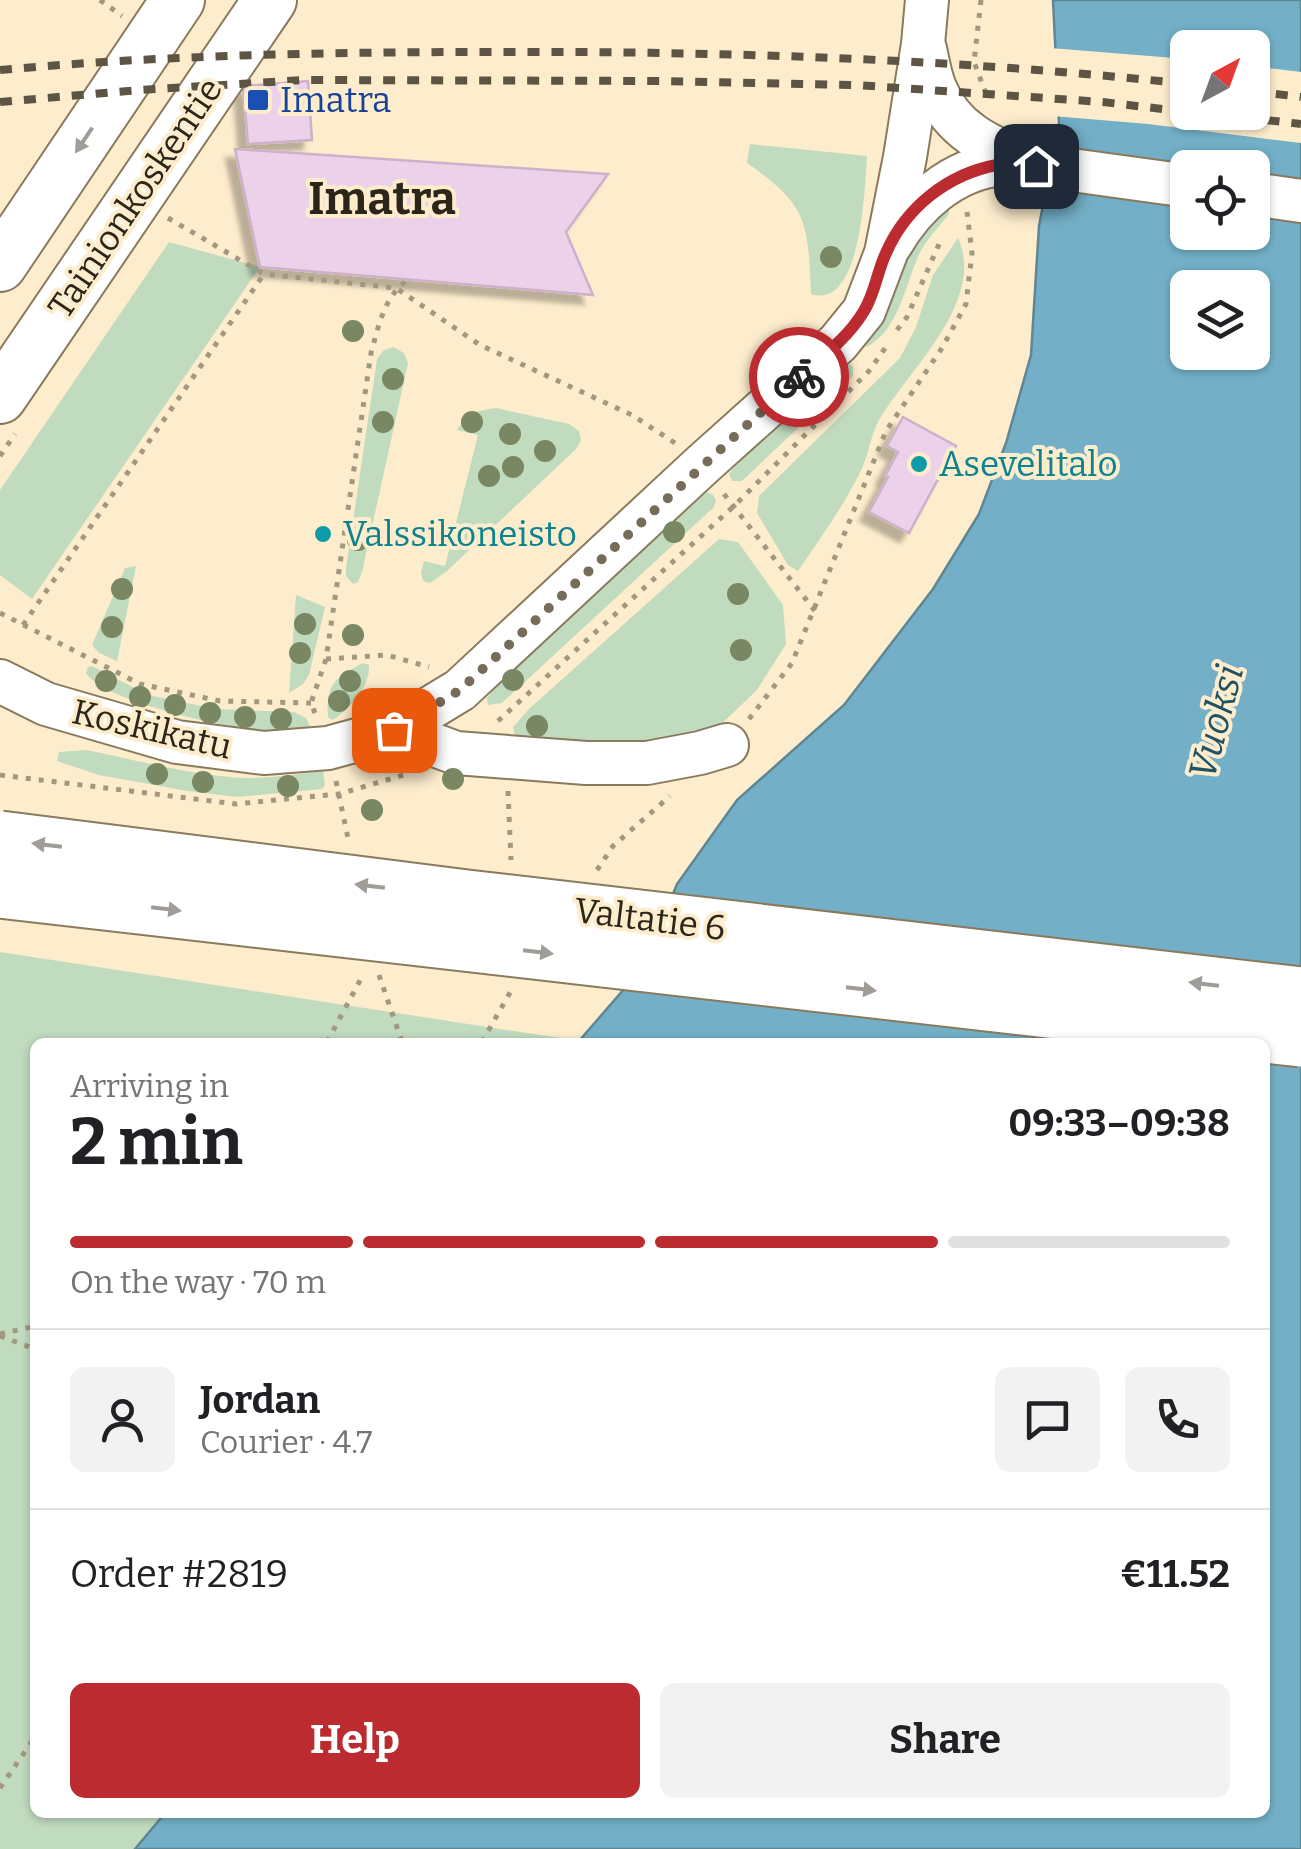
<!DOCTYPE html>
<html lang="en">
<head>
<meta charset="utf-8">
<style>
	body { margin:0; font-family:Bitter,serif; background:#f2f2f2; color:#202124; height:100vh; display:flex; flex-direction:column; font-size:38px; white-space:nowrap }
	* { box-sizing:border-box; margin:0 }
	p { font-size:32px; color:#757577 }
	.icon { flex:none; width:55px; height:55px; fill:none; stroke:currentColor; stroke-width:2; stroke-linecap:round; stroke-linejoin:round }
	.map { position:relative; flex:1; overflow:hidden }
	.details { position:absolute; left:30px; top:1038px; width:1240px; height:780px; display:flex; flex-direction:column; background:#fff; border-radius:15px; box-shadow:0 2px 8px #0004 }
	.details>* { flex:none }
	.needle { width:65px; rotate:41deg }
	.controls { position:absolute; left:1170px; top:30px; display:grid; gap:20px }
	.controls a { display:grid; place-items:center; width:100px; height:100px; border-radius:15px; background:#fff; box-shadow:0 2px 8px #0004; font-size:50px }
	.pin { position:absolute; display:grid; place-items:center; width:85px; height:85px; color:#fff; margin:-42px; border-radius:20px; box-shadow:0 5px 15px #0006 }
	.courier { position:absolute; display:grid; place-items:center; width:100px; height:100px; margin:-50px; border:8px solid #bb2b30; border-radius:50%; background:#fff; color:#222; box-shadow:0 2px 12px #0007 }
	.head em { font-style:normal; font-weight:700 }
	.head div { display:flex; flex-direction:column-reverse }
	.head { display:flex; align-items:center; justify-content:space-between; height:170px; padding:0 40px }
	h1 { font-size:65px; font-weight:700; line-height:75px }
	.bar { display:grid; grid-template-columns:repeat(4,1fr); gap:15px 10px; align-content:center; height:120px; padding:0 40px }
	.bar i { height:12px; border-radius:8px; background:#e0e0e0 }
	.bar .active { background:#bb2b30 }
	.bar p { grid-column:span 4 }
	.line { display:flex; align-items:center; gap:25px; padding:0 40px; border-top:2px solid #e0e0e0 }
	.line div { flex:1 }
	.round { display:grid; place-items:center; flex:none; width:105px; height:105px; border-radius:15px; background:#f2f2f2 }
	.primary-button { display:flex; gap:20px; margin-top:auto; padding:20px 40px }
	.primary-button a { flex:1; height:115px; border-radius:15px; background:#bb2b30; color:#fff; font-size:40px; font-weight:700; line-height:115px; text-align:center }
	.primary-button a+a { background:#f2f2f2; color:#202124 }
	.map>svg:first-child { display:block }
	.green { fill:#c1dbbf }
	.water { fill:#73b0c7; stroke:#5e8793; stroke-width:2.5; fill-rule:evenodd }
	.pier { fill:#feedcd }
	.building { fill:#ecd1ea; stroke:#ccb1c9; stroke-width:2.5; filter:url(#shadow) }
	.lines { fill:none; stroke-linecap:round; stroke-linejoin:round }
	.minor-casing { stroke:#897a5d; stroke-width:46 }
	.major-casing { stroke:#897a5d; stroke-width:56 }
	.path { stroke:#a3977f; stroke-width:5; stroke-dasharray:5 8; stroke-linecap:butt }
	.minor { stroke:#fff; stroke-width:42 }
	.major { stroke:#fff; stroke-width:52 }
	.rail { stroke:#5d5443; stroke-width:8; stroke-dasharray:12 12; stroke-linecap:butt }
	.highway-bridge-casing { stroke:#897a5d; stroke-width:59; stroke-linecap:butt }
	.highway-bridge { stroke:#fff; stroke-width:55 }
	.tree { fill:#798863 }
	.oneway { fill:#a09d98 }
	.done { stroke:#766c59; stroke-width:10; stroke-dasharray:0 18 }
	.route { stroke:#bb2b30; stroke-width:12 }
	.transit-dot { fill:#1a4fb4; stroke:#feedcd; stroke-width:4 }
	.culture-dot { fill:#0f9aa8; stroke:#feedcd; stroke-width:4 }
	.labels { text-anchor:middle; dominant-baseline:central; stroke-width:8; stroke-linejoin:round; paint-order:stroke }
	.transit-label { font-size:35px; fill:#164399; stroke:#feedcd; text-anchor:start }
	.street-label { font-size:35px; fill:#2c261a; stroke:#feedcd }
	.culture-label { font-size:35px; fill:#0d838f; stroke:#feedcd; text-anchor:start }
	.water-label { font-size:38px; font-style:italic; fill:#205264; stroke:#feedcd }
	.district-label { font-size:45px; font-weight:bold; fill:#2c261a; stroke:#feedcd }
</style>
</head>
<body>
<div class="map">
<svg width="1301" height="1849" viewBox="0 0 1301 1849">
	<defs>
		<filter id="shadow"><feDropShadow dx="-9" dy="9" stdDeviation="2.5" flood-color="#0004"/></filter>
	</defs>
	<rect width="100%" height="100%" fill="#feedcd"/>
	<g class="green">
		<path d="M750,144l117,12c-2,29 -5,155 -56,138 -3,-70 -2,-88 -64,-131z"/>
		<path d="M949,207v7c-11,14 -26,29 -32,45 -13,31 -19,71 -50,88l-5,-5 49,-100z"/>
		<path d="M958,238c29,64 -52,134 -80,184 -7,13 -9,30 -15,44 -17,37 -42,71 -65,105l-10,-6 -31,-52 2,-17 141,-138 16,-31 17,-52z"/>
		<polygon points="169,242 260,267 32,599 0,575 0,490"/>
		<polygon points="393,347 404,353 408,363 362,572 358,582 353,584 346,576 346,568 377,359 383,351"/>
		<polygon points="845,364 853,366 853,376 742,481 732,481 729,474 736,465"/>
		<path d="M496,408l73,16 10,7 2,9 -5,9 -129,122 -17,12 -7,-2 -2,-8 3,-12 21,5 33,-131 -21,-5c9,-16 22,-20 39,-22z"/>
		<polygon points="707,492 713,495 716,500 714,507 502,703 488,705 487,698 501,681"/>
		<polygon points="719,539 738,542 783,605 786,644 757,690 715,730 673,748 517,744 513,727 530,708"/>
		<polygon points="136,566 117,661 99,653 92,645 125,568"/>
		<polygon points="296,595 325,607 309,675 303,684 289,693"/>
		<path d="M363,663l6,2c1,22 -18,42 -36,55l-5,-3c-3,-33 8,-40 35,-54z"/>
		<path d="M92,666l56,29 68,14 78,3 12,6 4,8c-18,6 -44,5 -63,3 -32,-4 -146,-30 -161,-56l2,-6z"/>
		<path d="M86,750c52,10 106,26 160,28 26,0 51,-4 77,-7l2,14 -3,4 -85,8 -50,-6 -88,-16 -42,-14 2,-9z"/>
		<polygon points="0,952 579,1041 35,1042 35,1812 166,1813 135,1849 0,1849"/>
	</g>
	<path class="water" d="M1053,0h248v1849h-1166l31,-37h1099v-770h-690l4,-1 65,-75 33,-82 60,-84 107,-95 89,-116 46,-75 27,-71 25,-88 8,-129 20,-103zM1188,48h64v64h-64zM1188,168h64v64h-64zM1188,288h64v64h-64z"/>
	<polygon class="pier" points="1050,48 1187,59 1188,112 1252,112 1253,66 1301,72 1301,143 1148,124 1053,116"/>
	<g class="building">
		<polygon points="308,81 312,140 248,144 243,86"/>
		<polygon points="235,149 608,174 566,232 593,295 260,267"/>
		<polygon points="903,417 956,446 909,533 869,512 888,477 885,476 898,452 887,446"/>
	</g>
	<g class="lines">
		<defs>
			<g id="minor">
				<path d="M925,49c3,13 5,27 10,39 18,45 56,59 98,77"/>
				<polyline points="1252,194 1301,201"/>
				<path d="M891,244c23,-40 61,-75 110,-80 25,-2 53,4 78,7 36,5 72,10 109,15"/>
				<polyline points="0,681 46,704 177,742 264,753 328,748 394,730 460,690 702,465 838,343 864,311 886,253 905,157 923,44 927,0"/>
				<polyline points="394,730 456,753 586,763 647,763 700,753 727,745"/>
			</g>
			<g id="major">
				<polyline points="0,265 178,0"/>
				<polyline points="0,397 270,0"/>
			</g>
		</defs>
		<use href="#minor" class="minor-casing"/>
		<use href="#major" class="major-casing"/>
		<g class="path">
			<polyline points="100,0 122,16"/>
			<polyline points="981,0 974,62 988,99"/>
			<polyline points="168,218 264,274 396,288 480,345 632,415 675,443"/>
			<polyline points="897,330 907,317 940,242"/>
			<polyline points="0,456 15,434"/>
			<polyline points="724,494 815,611"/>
			<polyline points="0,613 140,684 220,701 311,703"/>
			<polyline points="23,625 264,274"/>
			<polyline points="326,659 387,655 429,667"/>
			<path d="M315,713l-4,-10 15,-44 45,-306c8,-28 13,-57 38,-74"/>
			<polyline points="749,719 792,663 886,431 942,348 966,304 972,253 967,212"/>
			<polyline points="498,721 734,506 869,371 888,344"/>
			<polyline points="0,775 236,804 339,794 407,774"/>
			<polyline points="336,781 349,843"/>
			<polyline points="508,791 511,860"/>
			<polyline points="597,870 613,846 670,796"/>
			<polyline points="379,975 402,1042"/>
			<polyline points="327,1042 363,975"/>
			<polyline points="482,1042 512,989"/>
			<polyline points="0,1334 35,1326"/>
			<polyline points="0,1336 35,1349"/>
			<polyline points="0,1788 35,1737"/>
		</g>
		<use href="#minor" class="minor"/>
		<use href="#major" class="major"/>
		<g class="rail">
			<path d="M0,70c164,-15 328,-18 492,-18 232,-1 464,7 696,32"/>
			<polyline points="1252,91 1301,97"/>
			<polyline points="0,102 139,90 304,80 664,81 856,85 1103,102 1188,112"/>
			<polyline points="1196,112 1301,124"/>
		</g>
		<defs>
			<g id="highway-bridge">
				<polyline points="0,839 467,898 1301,995"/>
				<polyline points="0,890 1301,1039"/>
			</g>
		</defs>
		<use href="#highway-bridge" class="highway-bridge-casing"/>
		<use href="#highway-bridge" class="highway-bridge"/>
	</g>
	<g class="tree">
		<circle cx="831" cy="257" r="11"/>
		<circle cx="353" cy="331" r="11"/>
		<circle cx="393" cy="379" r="11"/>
		<circle cx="383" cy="422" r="11"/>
		<circle cx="472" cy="422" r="11"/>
		<circle cx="510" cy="434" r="11"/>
		<circle cx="545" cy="451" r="11"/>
		<circle cx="513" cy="467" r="11"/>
		<circle cx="489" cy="476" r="11"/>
		<circle cx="674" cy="532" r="11"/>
		<circle cx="358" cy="540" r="11"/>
		<circle cx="122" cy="589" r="11"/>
		<circle cx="738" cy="594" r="11"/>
		<circle cx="305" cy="624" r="11"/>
		<circle cx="112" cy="627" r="11"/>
		<circle cx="353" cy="635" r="11"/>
		<circle cx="741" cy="650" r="11"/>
		<circle cx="300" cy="653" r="11"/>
		<circle cx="513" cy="680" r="11"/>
		<circle cx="106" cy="681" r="11"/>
		<circle cx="350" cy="681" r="11"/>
		<circle cx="140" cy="697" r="11"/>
		<circle cx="339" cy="701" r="11"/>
		<circle cx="175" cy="705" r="11"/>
		<circle cx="210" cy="713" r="11"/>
		<circle cx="245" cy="717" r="11"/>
		<circle cx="281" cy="719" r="11"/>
		<circle cx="537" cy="726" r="11"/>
		<circle cx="157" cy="774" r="11"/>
		<circle cx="453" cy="779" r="11"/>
		<circle cx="203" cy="782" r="11"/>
		<circle cx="288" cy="786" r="11"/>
		<circle cx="372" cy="810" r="11"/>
	</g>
	<defs><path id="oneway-solid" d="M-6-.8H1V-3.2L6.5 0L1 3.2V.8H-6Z" transform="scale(2.5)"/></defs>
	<g class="oneway">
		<use href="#oneway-solid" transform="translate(84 140) rotate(124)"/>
		<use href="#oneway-solid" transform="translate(47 845) rotate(-173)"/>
		<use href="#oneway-solid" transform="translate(370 886) rotate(-173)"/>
		<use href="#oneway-solid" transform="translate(166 909) rotate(7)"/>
		<use href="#oneway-solid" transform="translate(538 952) rotate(7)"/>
		<use href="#oneway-solid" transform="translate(1204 984) rotate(-173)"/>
		<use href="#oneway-solid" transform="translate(861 989) rotate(7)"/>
	</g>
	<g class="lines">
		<polyline class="done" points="394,730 460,690 799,377"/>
		<path class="route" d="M799,377c22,-19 49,-39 65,-66 11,-18 13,-39 22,-58 20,-46 62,-79 111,-88 12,-2 26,0 39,1"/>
	</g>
	<rect class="transit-dot" x="246" y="88" width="24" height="24" rx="5"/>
	<g class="culture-dot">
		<circle cx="919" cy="464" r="10"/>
		<circle cx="323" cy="534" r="10"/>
	</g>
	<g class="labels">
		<g class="transit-label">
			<text x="280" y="100">Imatra</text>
		</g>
		<g class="street-label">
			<text transform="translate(135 198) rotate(-56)">Tainionkoskentie</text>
			<text transform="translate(152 729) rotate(13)">Koskikatu</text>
			<text transform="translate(650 919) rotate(7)">Valtatie 6</text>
		</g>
		<g class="culture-label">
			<text x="939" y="464">Asevelitalo</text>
			<text x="343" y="534">Valssikoneisto</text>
		</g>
		<g class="water-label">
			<text transform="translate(1216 722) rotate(-75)">Vuoksi</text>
		</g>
		<g class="district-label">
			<text x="382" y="199">Imatra</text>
		</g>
	</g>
</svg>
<div class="controls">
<a><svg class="needle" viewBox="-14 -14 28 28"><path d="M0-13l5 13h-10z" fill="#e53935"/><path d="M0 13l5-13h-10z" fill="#757577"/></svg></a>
<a><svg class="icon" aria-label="locate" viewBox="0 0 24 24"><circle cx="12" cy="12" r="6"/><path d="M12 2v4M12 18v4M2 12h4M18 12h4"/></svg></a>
<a><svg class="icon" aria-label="layers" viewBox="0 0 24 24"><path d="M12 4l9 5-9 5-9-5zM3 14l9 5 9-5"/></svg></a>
</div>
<div class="pin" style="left:394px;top:730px;background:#ea580c"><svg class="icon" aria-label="bag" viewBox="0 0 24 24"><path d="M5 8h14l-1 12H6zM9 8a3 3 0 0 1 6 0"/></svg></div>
<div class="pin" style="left:1036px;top:166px;background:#1f2937"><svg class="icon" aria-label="home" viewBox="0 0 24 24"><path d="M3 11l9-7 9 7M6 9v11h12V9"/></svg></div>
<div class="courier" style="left:799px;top:377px"><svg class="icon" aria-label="bike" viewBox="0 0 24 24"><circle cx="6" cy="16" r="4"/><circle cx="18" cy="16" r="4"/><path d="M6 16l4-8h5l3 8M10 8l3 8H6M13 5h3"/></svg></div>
<section class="details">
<div class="head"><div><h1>2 min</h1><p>Arriving in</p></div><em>09:33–09:38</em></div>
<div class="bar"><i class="active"></i><i class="active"></i><i class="active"></i><i></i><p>On the way · 70 m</p></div>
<div class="line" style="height:180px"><a class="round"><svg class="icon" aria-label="person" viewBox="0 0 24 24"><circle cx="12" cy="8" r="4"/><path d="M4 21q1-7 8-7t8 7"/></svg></a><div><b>Jordan</b><p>Courier · 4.7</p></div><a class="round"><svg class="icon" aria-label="chat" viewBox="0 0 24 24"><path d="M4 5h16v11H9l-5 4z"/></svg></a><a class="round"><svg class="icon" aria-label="phone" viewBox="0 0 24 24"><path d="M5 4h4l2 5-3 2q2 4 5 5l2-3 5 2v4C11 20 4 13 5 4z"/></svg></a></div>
<div class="line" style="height:130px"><div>Order #2819</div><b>€11.52</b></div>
<div class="primary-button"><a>Help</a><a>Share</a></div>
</section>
</div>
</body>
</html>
